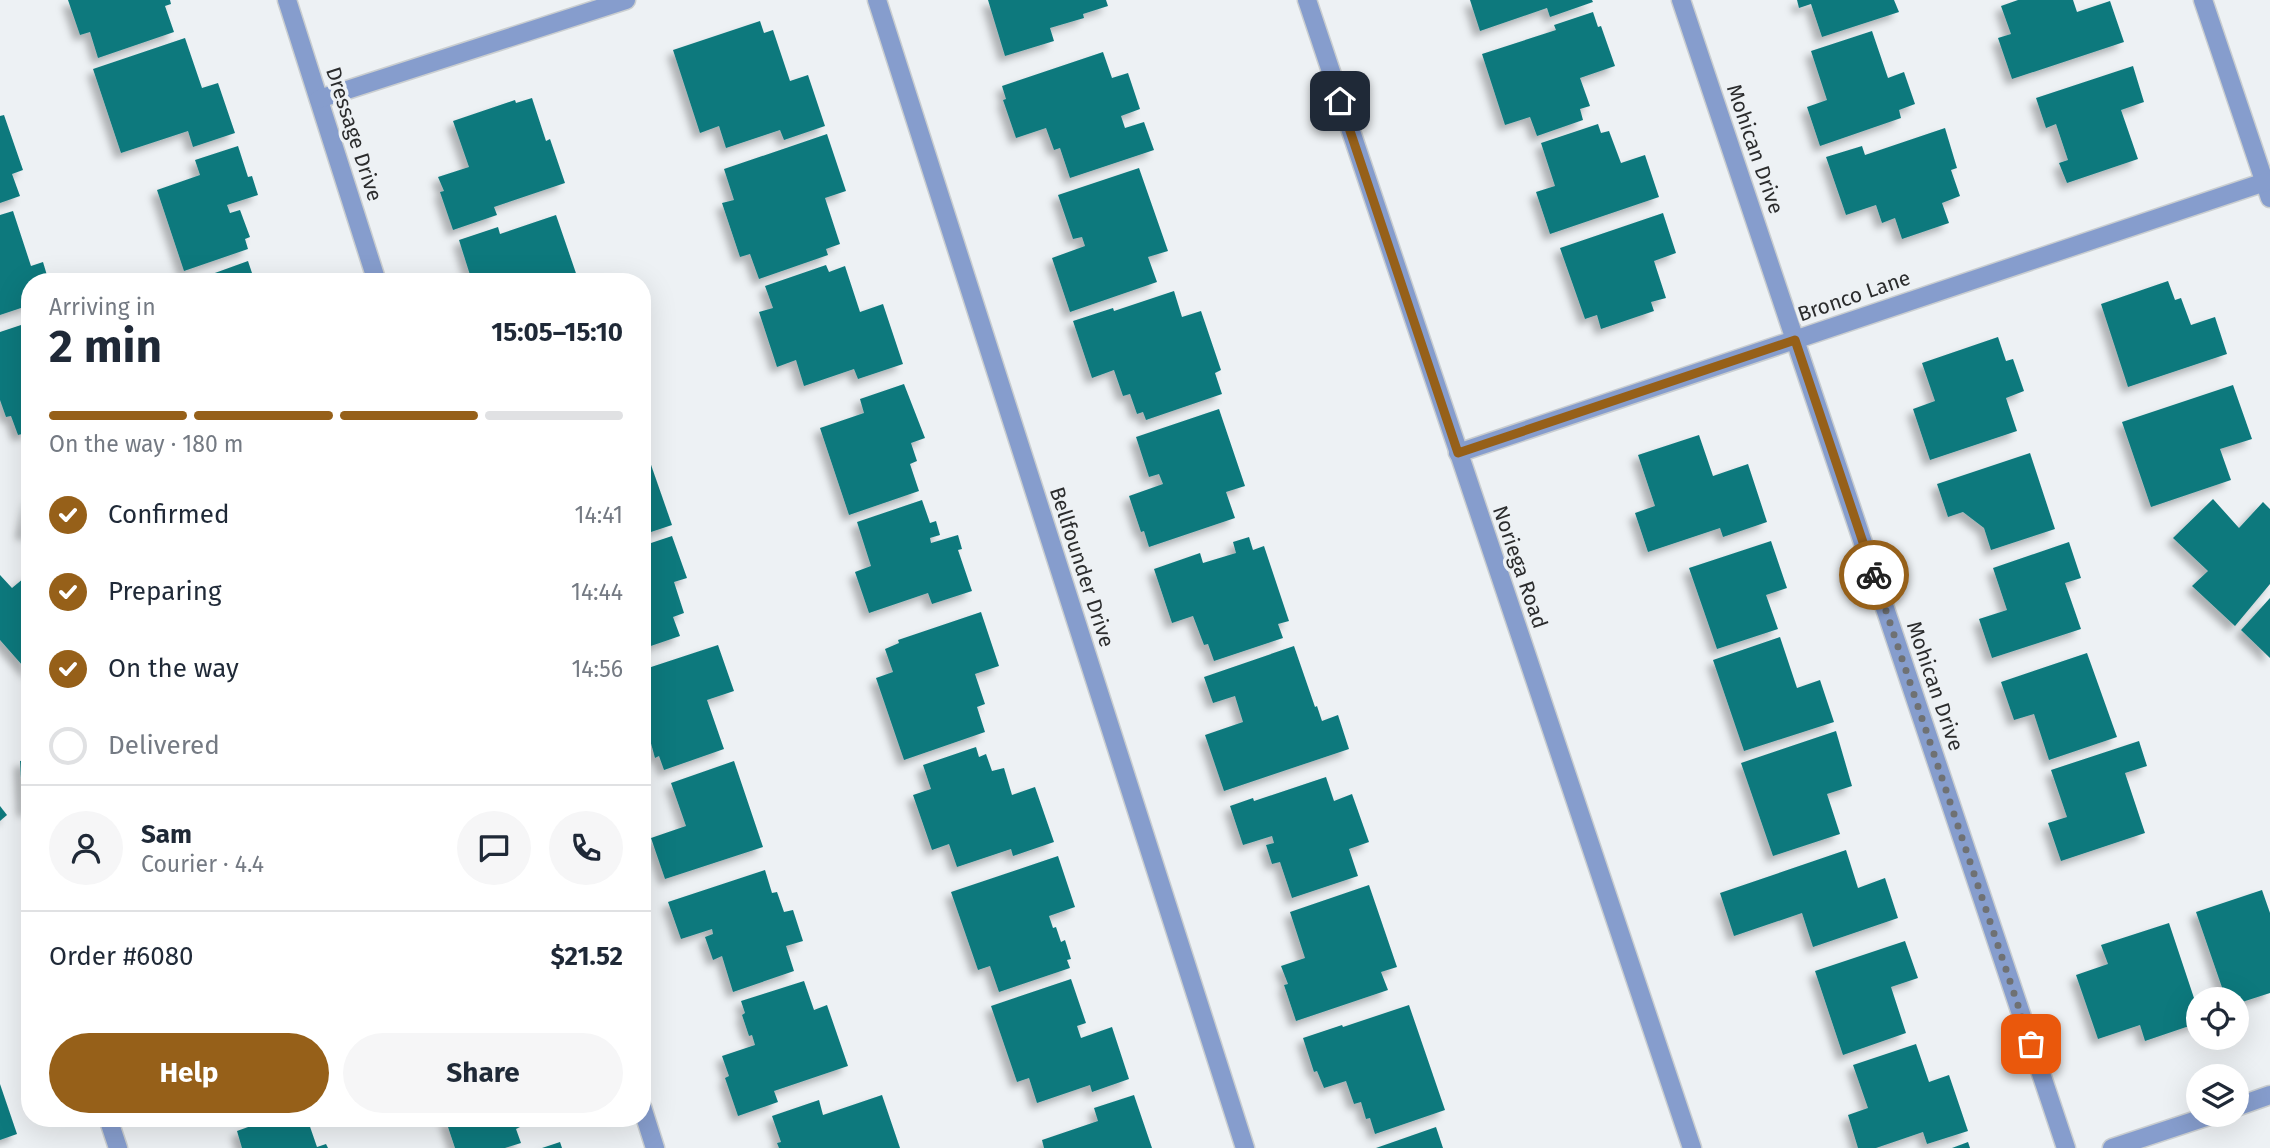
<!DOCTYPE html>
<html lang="en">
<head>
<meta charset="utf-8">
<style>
	body { margin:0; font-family:"Fira Sans",sans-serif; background:#f6f6f7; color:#1f2937; height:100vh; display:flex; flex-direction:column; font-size:26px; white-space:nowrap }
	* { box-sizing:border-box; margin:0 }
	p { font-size:23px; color:#747a83 }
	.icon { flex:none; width:38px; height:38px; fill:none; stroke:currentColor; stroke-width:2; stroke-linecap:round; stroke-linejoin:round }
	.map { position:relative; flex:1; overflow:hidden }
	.side { position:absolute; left:21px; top:273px; width:630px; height:854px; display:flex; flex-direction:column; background:#fff; border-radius:28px; box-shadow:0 7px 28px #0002 }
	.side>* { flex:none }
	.tools { position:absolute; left:2186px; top:987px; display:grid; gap:14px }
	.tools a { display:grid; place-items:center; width:63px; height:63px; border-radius:50%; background:#fff; box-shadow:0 7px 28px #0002; font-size:35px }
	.pin { position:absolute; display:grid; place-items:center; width:60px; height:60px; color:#fff; margin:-30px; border-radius:14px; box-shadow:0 4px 10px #0006 }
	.courier { position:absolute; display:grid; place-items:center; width:70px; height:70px; margin:-35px; border:5px solid #966019; border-radius:50%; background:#fff; color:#222; box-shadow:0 2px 9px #0007 }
	.summary em { font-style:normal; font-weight:700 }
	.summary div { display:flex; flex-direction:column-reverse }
	.summary { display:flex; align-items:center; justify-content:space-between; height:119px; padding:0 28px }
	h1 { font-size:46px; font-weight:700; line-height:52px }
	.bar { display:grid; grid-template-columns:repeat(4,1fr); gap:10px 7px; align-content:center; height:84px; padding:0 28px }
	.bar i { height:9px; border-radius:5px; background:#e0e1e3 }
	.bar .current { background:#966019 }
	.bar p { grid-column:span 4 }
	.line { display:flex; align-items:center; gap:18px; padding:0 28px; border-top:2px solid #e0e1e3 }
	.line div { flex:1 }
	.round { display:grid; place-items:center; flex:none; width:74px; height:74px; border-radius:37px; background:#f6f6f7 }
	ol { padding:0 28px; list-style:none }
	li { display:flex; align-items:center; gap:21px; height:77px }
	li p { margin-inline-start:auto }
	li .icon { padding:7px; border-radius:50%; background:#966019; color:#fff; stroke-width:4 }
	li:last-child { color:#747a83 }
	li i { width:38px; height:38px; border:4px solid #e0e1e3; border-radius:50% }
	.button { display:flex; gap:14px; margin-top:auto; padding:14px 28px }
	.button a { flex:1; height:80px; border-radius:42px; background:#966019; color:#fff; font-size:28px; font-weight:700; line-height:80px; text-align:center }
	.button a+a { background:#f6f6f7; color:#1f2937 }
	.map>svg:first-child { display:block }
	.building { fill:#0e797d; filter:url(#shadow) }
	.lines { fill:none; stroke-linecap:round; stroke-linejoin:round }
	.minor-casing { stroke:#caced0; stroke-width:21 }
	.tertiary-casing { stroke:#caced0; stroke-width:21 }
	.minor { stroke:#869dcd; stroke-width:18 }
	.tertiary { stroke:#869dcd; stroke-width:18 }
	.done { stroke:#6f7173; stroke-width:7; stroke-dasharray:0 12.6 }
	.route { stroke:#966019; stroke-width:9 }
	.labels { text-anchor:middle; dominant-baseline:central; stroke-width:7; stroke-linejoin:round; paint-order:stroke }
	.street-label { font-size:21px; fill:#2b2c2d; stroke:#edf1f4 }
</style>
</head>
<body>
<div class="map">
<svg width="2270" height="1148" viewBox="0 0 2270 1148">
	<defs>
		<filter id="shadow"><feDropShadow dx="-6" dy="6" stdDeviation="3.5" flood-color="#0004"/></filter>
	</defs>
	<rect width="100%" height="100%" fill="#edf1f4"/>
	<g class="building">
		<polygon points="68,0 170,0 171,4 165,6 174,32 98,58 90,32 80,35"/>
		<polygon points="988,0 1106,0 1108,6 1083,14 1084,18 1050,28 1054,41 1005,56"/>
		<polygon points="1470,0 1592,0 1593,2 1550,17 1547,8 1480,31"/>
		<polygon points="1797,0 1894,0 1899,12 1822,37 1811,4 1799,8"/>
		<polygon points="2018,0 2073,0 2077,12 2110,1 2124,42 2012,79 1998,38 2011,34 2001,6"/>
		<polygon points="1593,12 1598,27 1601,26 1615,66 1580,78 1590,106 1580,109 1583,120 1537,136 1530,117 1505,125 1482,54 1556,30 1554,25"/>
		<polygon points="760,21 764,33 773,30 790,81 808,75 825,126 784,140 780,130 726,148 719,126 700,133 673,50"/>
		<polygon points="1872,31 1888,78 1904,72 1915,104 1899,110 1901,118 1820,146 1807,107 1827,100 1811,51"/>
		<polygon points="185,38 202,88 218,83 235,133 193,147 188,131 121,153 93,69"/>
		<polygon points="1103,52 1112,78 1128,73 1140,109 1121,116 1125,128 1144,122 1154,150 1070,178 1060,148 1054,150 1046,128 1016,138 1003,100 1006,99 1002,86"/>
		<polygon points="2133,66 2144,102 2121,110 2138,159 2067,183 2059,163 2068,160 2056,124 2046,128 2036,98"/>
		<polygon points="532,98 546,141 550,139 565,183 494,207 497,215 453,230 440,192 444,191 438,177 469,167 453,121 515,100 516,103"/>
		<polygon points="4,115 23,170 12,174 20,196 0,203 0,116"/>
		<polygon points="1598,124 1601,133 1609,131 1621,163 1645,155 1659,197 1550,234 1536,192 1555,186 1541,143"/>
		<polygon points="1945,128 1957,168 1951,170 1960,196 1942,203 1949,223 1902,239 1895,218 1882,223 1876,205 1846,215 1826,157 1862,146 1865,155"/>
		<polygon points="827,134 846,191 825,198 840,244 826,249 828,255 759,279 750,254 740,257 722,203 734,200 724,169"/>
		<polygon points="238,146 248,177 252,176 258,195 227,205 230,213 240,210 250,237 245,239 248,249 184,271 157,190 200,175 195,160"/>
		<polygon points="1139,168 1168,251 1148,257 1157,282 1070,312 1052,258 1085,246 1082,237 1073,239 1058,195"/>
		<polygon points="13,211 31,266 43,262 49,282 30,282 30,305 0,315 0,215"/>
		<polygon points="1663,213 1676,253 1654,261 1666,298 1651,302 1654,311 1601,329 1597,315 1585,319 1560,248"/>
		<polygon points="556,215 579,282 510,282 510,280 504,282 476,282 474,274 470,275 459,240 498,227 500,234"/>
		<polygon points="248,261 254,279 252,279 253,282 190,282"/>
		<polygon points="826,265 829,272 845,266 860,312 883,304 903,364 858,379 854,369 804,386 796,360 777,367 759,312 773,308 765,286"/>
		<polygon points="2168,281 2175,300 2181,298 2191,325 2215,317 2227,354 2128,387 2101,304"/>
		<polygon points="1174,291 1182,317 1201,311 1221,370 1215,373 1222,394 1146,420 1143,412 1137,414 1130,394 1123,396 1114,370 1092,378 1073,321 1113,308 1114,311"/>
		<polygon points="30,322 30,432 18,435 11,416 6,417 0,400 0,332"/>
		<polygon points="1998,337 2006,361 2013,359 2024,391 2006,398 2017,431 1930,460 1913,409 1935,401 1922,363"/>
		<polygon points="904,384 925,438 911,443 917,461 910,464 919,491 849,515 820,428 864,413 860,399"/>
		<polygon points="2233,385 2252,439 2220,449 2231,480 2151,507 2122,422"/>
		<polygon points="1219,409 1245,486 1226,492 1235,518 1149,547 1144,531 1141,532 1129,496 1163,484 1159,474 1149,477 1136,437"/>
		<polygon points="1699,435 1713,476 1748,464 1767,522 1723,537 1720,528 1648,552 1635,513 1655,506 1638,455"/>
		<polygon points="642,439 672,525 642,535"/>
		<polygon points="2030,453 2055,529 1991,550 1984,528 1963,512 1948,517 1937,484"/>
		<polygon points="29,496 30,496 30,535 21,533"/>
		<polygon points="2213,499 2239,528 2263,502 2270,509 2270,584 2235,626 2192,586 2208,571 2173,538"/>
		<polygon points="922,500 930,523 936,521 940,535 930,538 931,543 958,535 962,549 958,550 972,591 932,604 928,593 869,613 855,572 871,566 857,522"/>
		<polygon points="672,536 687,578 674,582 684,613 673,617 680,636 642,649 642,546"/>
		<polygon points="1249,537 1253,550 1264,546 1289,621 1278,624 1283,638 1214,661 1208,644 1204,645 1193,616 1172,623 1154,569 1200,553 1203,563 1236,553 1233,542"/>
		<polygon points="1771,541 1787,588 1766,595 1778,629 1717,649 1689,568"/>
		<polygon points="2069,542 2081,578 2065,583 2081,629 1992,658 1979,619 2007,610 1993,568"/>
		<polygon points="30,573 30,674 0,640 0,575 12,588"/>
		<polygon points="2270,598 2270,658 2241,630"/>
		<polygon points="981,612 999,666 975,674 985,704 977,707 985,732 904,760 876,678 893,672 885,649 899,643 898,640"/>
		<polygon points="1780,637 1797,688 1820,680 1834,722 1744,751 1713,660"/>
		<polygon points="718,645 734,691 707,700 724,749 664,770 659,756 655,758 644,718 642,719 642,670"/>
		<polygon points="1294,646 1315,707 1317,706 1322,721 1338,715 1349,749 1224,791 1205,735 1243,722 1235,696 1213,703 1204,677"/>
		<polygon points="2087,653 2117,737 2049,760 2034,714 2014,720 2001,682"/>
		<polygon points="1836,731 1852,786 1827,794 1840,834 1773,856 1741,763"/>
		<polygon points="2139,741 2147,766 2125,773 2145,833 2061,861 2048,823 2067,817 2051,770"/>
		<polygon points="976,747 979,757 986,754 992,771 1004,768 1012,795 1035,787 1054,842 1013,856 1011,849 957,867 949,844 932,850 913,795 931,789 923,765"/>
		<polygon points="30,760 30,810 23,811 20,761"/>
		<polygon points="734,761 763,847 665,879 651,838 686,826 671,783"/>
		<polygon points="1326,777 1334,801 1352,794 1369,842 1349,849 1358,876 1292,898 1280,862 1272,864 1266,845 1274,843 1272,836 1243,845 1230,806 1253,798 1254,801"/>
		<polygon points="0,806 7,815 0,821"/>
		<polygon points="1846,850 1858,888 1885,878 1898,918 1813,947 1802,913 1734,936 1720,893"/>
		<polygon points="1058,856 1075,907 1049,916 1053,928 1056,927 1061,942 1065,940 1071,959 1067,960 1070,968 999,992 990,966 978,970 951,892"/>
		<polygon points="765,870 772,893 777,892 784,912 793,910 803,941 786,946 794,971 733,992 722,956 713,960 705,937 713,934 712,929 681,939 668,902"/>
		<polygon points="1369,885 1397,967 1381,972 1388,990 1296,1021 1284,985 1288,984 1281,966 1305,958 1290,912"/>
		<polygon points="2262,890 2270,913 2270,993 2236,1004 2236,999 2226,999 2196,912"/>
		<polygon points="2169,923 2198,1010 2198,1023 2145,1041 2140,1025 2098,1039 2076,975 2108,964 2101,945"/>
		<polygon points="1905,941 1918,978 1891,987 1906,1033 1843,1055 1815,971"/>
		<polygon points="1071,979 1086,1023 1077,1026 1081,1038 1112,1027 1129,1079 1092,1092 1090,1085 1037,1103 1029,1078 1017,1082 991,1006"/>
		<polygon points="804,981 814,1010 827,1005 848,1066 774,1091 778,1102 738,1116 725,1078 729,1076 722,1056 755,1045 752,1035 749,1036 742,1015 745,1013 741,1001"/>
		<polygon points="1409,1005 1445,1110 1375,1134 1370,1118 1366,1119 1361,1102 1354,1104 1346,1081 1324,1088 1317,1071 1314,1072 1303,1038 1342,1025 1343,1027"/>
		<polygon points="1916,1044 1929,1082 1949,1075 1968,1131 1927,1144 1923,1132 1876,1148 1858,1148 1848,1115 1868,1108 1853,1065"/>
		<polygon points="0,1084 17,1134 0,1140"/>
		<polygon points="882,1095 900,1148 779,1148 777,1143 781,1142 772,1116 819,1100 823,1115"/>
		<polygon points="1134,1095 1152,1148 1044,1148 1042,1140 1098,1121 1094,1108"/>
		<polygon points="273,1118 307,1118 317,1147 326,1144 328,1148 242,1148 237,1131"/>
		<polygon points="445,1118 517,1118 520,1127 516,1129 521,1143 505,1148 455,1148"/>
		<polygon points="1436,1127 1443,1148 1376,1148"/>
		<polygon points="560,1142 562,1148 542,1148"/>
		<polygon points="1968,1142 1970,1148 1952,1148"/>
	</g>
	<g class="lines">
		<defs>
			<g id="minor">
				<polyline points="287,0 377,282"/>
				<polyline points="877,0 1245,1148"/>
				<polyline points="1681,0 2066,1148"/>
				<polyline points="2203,0 2270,198"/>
				<polyline points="319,99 626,0"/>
				<polyline points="1458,453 2265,182"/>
				<polyline points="642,1107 655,1148"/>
				<polyline points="2236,1107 2270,1095"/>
				<polyline points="108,1118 118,1148"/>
				<polyline points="2112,1148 2212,1115"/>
			</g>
			<polyline id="tertiary" points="1307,0 1692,1148"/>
		</defs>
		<use href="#minor" class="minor-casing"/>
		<use href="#tertiary" class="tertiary-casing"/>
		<use href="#minor" class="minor"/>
		<use href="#tertiary" class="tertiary"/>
	</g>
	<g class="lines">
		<polyline class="done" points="1874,575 2031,1044"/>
		<polyline class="route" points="1340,101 1458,453 1795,340 1874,575"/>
	</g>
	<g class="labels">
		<g class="street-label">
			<text transform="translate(354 134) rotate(72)">Dressage Drive</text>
			<text transform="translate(1755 149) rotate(71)">Mohican Drive</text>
			<text transform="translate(1854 296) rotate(-19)">Bronco Lane</text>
			<text transform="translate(1082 567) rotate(72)">Bellfounder Drive</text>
			<text transform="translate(1520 567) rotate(71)">Noriega Road</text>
			<text transform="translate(1935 686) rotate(71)">Mohican Drive</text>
		</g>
	</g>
</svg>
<div class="tools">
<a><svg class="icon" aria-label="locate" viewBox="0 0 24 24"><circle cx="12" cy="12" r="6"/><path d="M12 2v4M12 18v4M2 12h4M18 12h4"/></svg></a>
<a><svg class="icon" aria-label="layers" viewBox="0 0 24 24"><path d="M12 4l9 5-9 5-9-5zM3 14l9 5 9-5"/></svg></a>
</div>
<div class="pin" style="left:2031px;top:1044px;background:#ea580c"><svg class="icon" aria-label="bag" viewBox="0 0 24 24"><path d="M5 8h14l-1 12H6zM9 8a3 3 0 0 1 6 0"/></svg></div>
<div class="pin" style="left:1340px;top:101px;background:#1f2937"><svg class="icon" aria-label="home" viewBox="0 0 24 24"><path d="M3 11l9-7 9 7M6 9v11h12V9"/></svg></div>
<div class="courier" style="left:1874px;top:575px"><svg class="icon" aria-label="bike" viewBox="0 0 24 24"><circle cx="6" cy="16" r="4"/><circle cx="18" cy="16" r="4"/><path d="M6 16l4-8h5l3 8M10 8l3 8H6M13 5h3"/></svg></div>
<section class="side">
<div class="summary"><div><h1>2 min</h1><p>Arriving in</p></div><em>15:05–15:10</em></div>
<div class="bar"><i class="current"></i><i class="current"></i><i class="current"></i><i></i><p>On the way · 180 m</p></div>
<ol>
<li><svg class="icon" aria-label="check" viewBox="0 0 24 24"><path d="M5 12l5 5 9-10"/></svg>Confirmed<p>14:41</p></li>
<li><svg class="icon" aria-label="check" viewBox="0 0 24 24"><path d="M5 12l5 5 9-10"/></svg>Preparing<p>14:44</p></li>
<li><svg class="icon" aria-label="check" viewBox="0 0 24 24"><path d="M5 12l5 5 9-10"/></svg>On the way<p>14:56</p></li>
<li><i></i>Delivered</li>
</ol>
<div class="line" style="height:126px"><a class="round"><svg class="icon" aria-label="person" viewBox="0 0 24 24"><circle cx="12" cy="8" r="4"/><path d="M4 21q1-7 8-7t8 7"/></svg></a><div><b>Sam</b><p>Courier · 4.4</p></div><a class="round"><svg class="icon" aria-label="chat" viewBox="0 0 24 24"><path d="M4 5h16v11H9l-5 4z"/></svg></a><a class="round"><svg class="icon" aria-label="phone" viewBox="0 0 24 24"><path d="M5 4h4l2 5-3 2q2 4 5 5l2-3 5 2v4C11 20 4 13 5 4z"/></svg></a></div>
<div class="line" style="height:91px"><div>Order #6080</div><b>$21.52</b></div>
<div class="button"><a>Help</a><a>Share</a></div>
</section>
</div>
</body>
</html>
